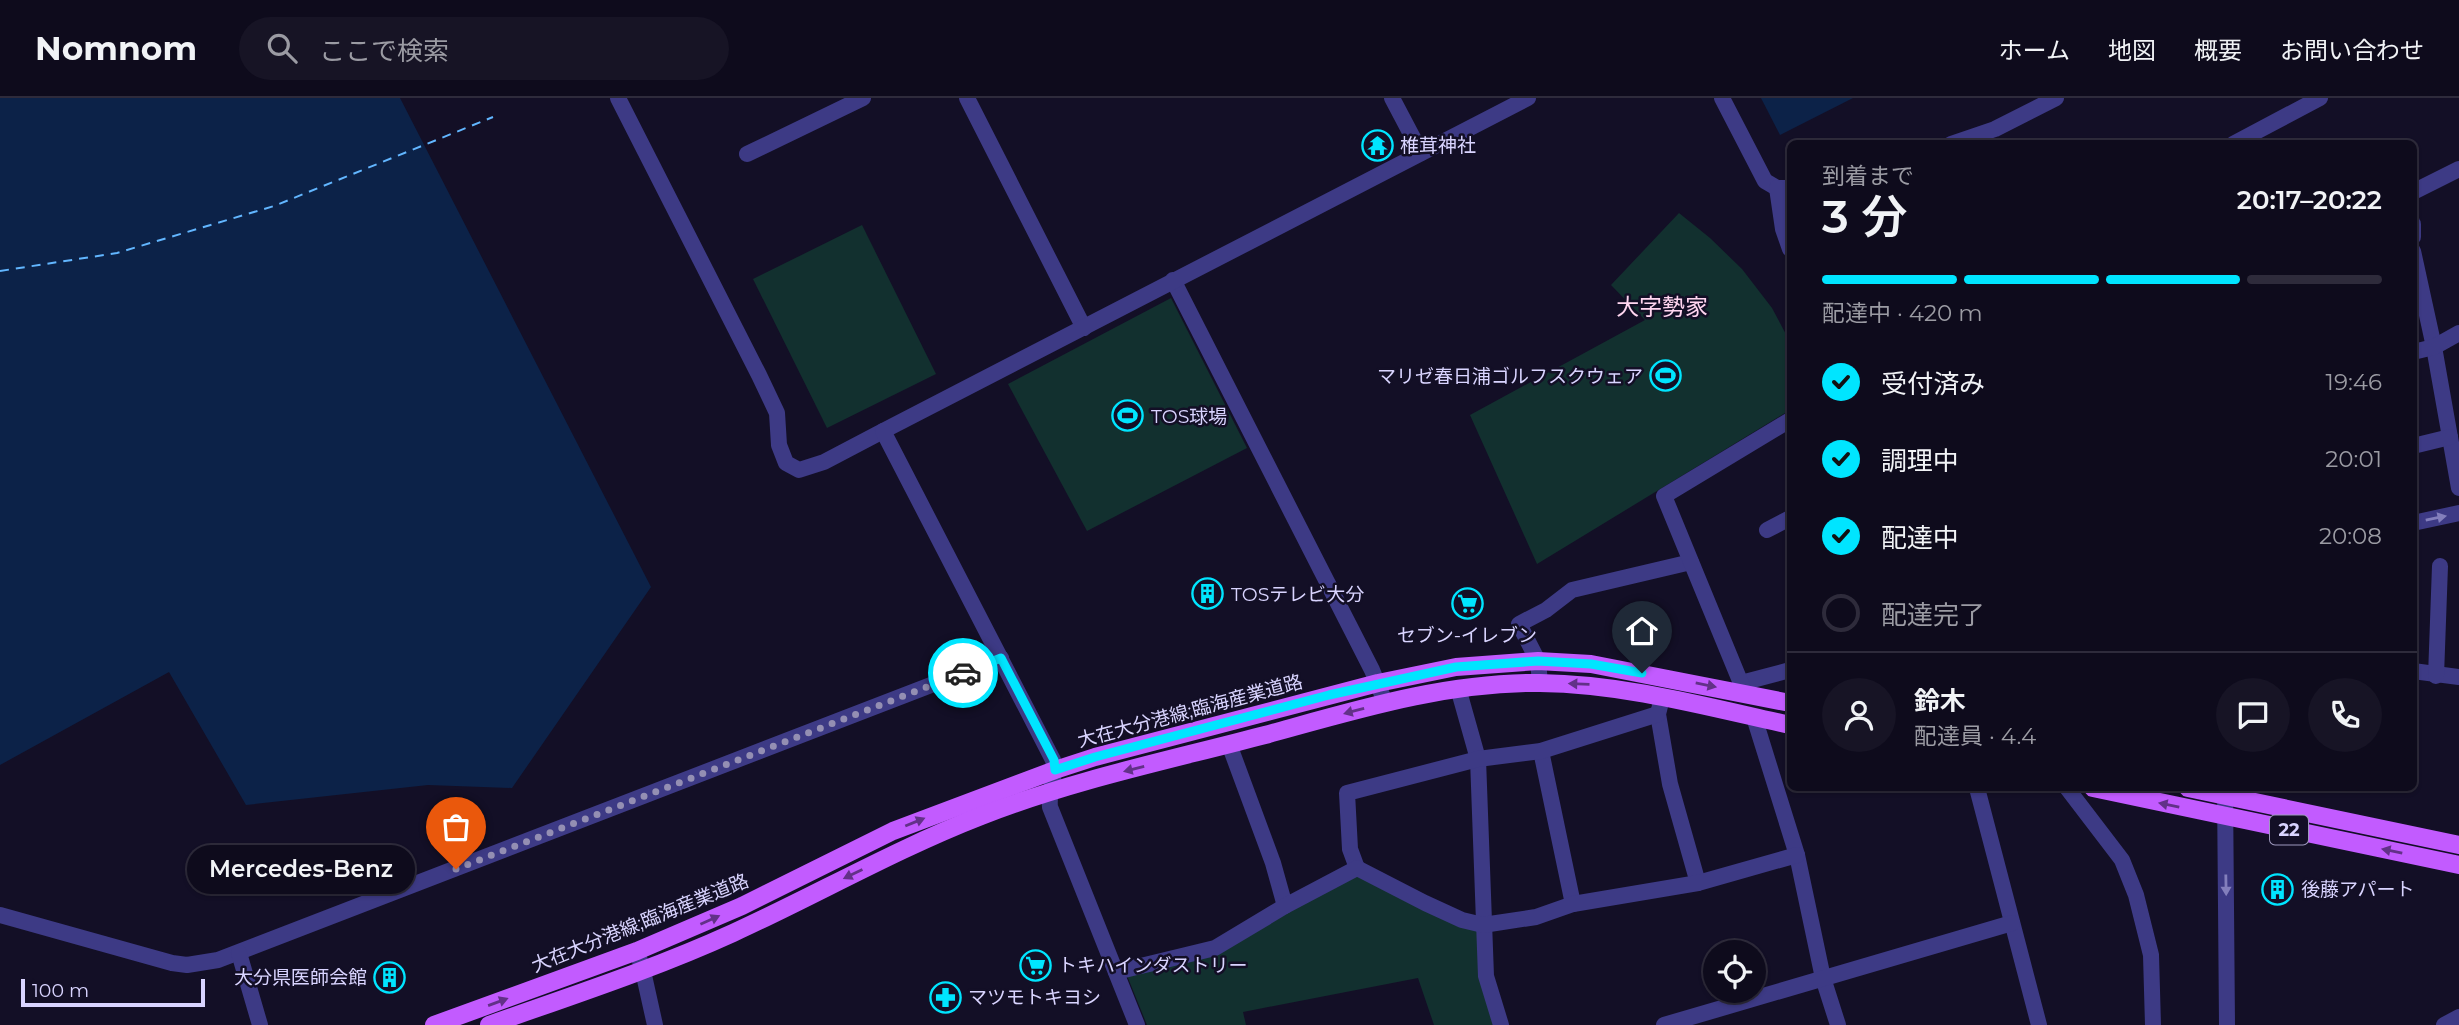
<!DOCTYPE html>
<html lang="ja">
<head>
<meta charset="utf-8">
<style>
	body { margin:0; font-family:Montserrat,"Noto Sans JP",sans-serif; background:#171425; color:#f1f3f6; height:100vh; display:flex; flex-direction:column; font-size:26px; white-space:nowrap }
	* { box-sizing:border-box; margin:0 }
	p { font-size:23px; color:#9b9ba3 }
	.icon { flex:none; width:38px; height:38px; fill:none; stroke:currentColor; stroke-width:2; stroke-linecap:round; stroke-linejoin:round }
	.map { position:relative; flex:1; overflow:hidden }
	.side { position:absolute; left:1787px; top:42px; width:630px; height:651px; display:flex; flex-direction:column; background:#0e0b1c; border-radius:10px; box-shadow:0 2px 5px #0004,0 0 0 2px #2e2b3b }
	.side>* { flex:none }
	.tools { position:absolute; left:1703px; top:842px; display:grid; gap:14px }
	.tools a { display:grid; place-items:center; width:63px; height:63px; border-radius:50%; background:#0e0b1c; box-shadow:0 2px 5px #0004,0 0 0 2px #2e2b3b; font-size:35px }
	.scale { position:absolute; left:21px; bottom:18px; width:184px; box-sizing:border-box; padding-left:7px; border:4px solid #d9d4ff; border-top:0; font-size:19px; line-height:24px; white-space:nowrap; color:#d9d4ff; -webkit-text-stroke:5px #130f26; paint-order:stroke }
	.pin { position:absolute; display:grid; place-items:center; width:60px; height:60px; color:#fff; margin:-72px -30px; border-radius:50% 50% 50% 0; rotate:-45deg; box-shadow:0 0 7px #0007 }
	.pin .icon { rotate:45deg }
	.courier { position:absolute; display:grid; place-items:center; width:70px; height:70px; margin:-35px; border:5px solid #00e5ff; border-radius:50%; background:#fff; color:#222; box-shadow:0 2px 9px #0007 }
	.bubble { position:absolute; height:49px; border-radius:24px; background:#0e0b1c; box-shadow:0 2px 5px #0004,0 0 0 2px #2e2b3b; font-size:23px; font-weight:600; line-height:49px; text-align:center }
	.headline em { font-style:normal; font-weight:600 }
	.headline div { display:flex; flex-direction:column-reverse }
	.headline { display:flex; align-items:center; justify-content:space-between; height:119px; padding:0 35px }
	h1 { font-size:46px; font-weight:600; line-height:52px }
	.bar { display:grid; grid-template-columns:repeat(4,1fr); gap:10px 7px; align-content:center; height:84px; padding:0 35px }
	.bar i { height:9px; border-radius:5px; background:#2e2b3b }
	.bar .selected { background:#00e5ff }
	.bar p { grid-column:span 4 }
	.line { display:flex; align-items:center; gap:18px; padding:0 35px; border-top:2px solid #2e2b3b }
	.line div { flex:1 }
	.round { display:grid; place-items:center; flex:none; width:74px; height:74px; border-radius:37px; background:#171425 }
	ol { padding:0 35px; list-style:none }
	li { display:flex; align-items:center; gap:21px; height:77px }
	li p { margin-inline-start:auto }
	li .icon { padding:7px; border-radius:50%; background:#00e5ff; color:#111; stroke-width:4 }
	li:last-child { color:#9b9ba3 }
	li i { width:38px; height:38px; border:4px solid #2e2b3b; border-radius:50% }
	header { display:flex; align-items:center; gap:42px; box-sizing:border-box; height:98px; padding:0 35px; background:#0e0b1c; border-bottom:2px solid #2e2b3b }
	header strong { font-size:33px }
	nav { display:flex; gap:38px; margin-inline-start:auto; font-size:24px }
	.search { width:490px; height:63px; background:#171425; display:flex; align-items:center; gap:18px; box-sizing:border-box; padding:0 24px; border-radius:38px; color:#9b9ba3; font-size:26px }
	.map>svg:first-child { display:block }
	.green { fill:#12302f }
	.water { fill:#0c2248 }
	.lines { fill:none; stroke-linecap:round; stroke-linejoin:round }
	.ferry { stroke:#62b6ff; stroke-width:2; stroke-dasharray:9 7; stroke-linecap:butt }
	.minor { stroke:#3d3a85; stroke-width:16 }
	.major { stroke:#c25bff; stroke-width:18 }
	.oneway { fill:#837fbc }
	.oneway2 { fill:#623188 }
	.done { stroke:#948fb3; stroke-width:7; stroke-dasharray:0 12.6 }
	.route { stroke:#00e5ff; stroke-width:9 }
	.labels { text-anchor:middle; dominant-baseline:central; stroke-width:5; stroke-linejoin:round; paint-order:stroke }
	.shield { fill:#130f26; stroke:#9e99be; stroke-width:2 }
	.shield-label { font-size:18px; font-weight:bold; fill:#d9d4ff }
	.poi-label { font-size:19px; fill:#d9d4ff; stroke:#130f26; text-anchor:start }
	.street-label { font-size:19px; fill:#d9d4ff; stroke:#130f26 }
	.quarter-label { font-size:23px; fill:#ffd6f0; stroke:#130f26 }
</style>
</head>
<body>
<header>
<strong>Nomnom</strong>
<div class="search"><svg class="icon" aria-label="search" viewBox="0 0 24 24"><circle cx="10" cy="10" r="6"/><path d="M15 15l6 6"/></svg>ここで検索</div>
<nav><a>ホーム</a><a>地図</a><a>概要</a><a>お問い合わせ</a></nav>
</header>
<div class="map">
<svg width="2459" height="927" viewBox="0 0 2459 927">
	<rect width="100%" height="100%" fill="#130f26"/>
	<g class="green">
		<polygon points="1679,115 1710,140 1742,171 1772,210 1790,244 1790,312 1537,466 1470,317 1645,222 1611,187"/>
		<polygon points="862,127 936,276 827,330 753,181"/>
		<polygon points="1171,200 1247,350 1087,433 1008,286"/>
		<polygon points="1358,774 1479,829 1495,927 1434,927 1418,880 1243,914 1246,927 1147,927 1126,875 1216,854"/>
	</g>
	<g class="water">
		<polygon points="0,0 400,0 651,489 512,690 428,687 246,707 169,574 0,667"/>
		<polygon points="1761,0 1853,0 1780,37"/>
	</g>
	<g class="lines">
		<polyline class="ferry" points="0,173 117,155 274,108 493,19"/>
		<g class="minor">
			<polyline points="618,0 759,277 777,315 779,347 786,365 799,372 824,364 883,333"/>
			<polyline points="967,0 1084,230"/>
			<polyline points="1392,0 1421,55"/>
			<polyline points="1722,0 1765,83 1777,90 1790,90"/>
			<polyline points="1951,46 1995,31 2056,0"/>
			<polyline points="2233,46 2320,0"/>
			<polyline points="747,56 863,0"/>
			<polyline points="1777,90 1783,131 1790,151"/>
			<polyline points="2413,94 2459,71"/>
			<polyline points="2413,126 2413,139"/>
			<polyline points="2413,153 2434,249 2459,390"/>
			<polyline points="1173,182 1372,572 1385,604"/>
			<polyline points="2413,254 2434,249 2459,235"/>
			<polyline points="2413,348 2450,339"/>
			<polyline points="2413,425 2459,415"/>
			<polyline points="1767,432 1790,420"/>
			<polyline points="2413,573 2459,579"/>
			<polyline points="2436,578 2440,468"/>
			<polyline points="1540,585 1538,563 1519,526 1546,512 1572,492 1691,464"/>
			<polyline points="1741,585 1790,572"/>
			<polyline points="1458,590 1478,661 1486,878 1501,927"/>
			<polyline points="1745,595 1664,398 1790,322"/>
			<polyline points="1660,608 1658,616 1670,686 1698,785"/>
			<polyline points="1754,619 1797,757 1823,880 1838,927"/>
			<polyline points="1229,646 1273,765 1285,808"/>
			<polyline points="1541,653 1573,806"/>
			<polyline points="1977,690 2039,927"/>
			<polyline points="2067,690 2122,762 2136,797 2151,857 2153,927"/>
			<polyline points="2225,690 2227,927"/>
			<polyline points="1357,770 1350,751 1347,695 1478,661 1541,653 1658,616"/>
			<polyline points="0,817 172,865 187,867 218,862 1001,560"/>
			<polyline points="637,853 643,873 655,927"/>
			<polyline points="239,855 260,927"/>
			<polyline points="1116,874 1215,850 1285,808 1357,770 1425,805 1462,822 1483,827 1536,819 1573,806 1698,785 1797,757"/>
			<path d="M1137,927l-87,-218c-2,-17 7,-31 3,-47l-170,-329 645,-333"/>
			<polyline points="1664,927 2012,825"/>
			<polyline points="2444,927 2459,919"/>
		</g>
		<g class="major">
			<polyline points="2093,690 2459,767"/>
			<polyline points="2188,690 2459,747"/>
			<polyline points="434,927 637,853 742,808 893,733 1055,672 1095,659 1378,585 1456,569 1538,563 1591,566 1790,605"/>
			<path d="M489,927c82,-29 165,-56 244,-92 83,-38 163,-84 248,-117 92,-36 189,-56 284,-81 91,-25 181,-53 275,-52 85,1 168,24 250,42"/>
		</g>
	</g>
	<defs><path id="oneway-solid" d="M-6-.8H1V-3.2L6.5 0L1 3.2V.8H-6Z" transform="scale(1.75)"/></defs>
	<g class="oneway">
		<use href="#oneway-solid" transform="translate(2436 420) rotate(-12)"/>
		<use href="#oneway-solid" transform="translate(2226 787) rotate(89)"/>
	</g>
	<g class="oneway2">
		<use href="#oneway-solid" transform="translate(1579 586) rotate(-178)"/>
		<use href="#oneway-solid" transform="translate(1706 587) rotate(11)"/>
		<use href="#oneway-solid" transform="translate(1354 613) rotate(165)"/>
		<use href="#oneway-solid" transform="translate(1134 671) rotate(166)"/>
		<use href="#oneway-solid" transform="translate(2169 707) rotate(-168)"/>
		<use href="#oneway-solid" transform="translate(915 724) rotate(-22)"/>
		<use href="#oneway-solid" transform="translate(2392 753) rotate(-168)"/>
		<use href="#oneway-solid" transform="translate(853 776) rotate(154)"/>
		<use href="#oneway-solid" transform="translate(710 822) rotate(-24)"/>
		<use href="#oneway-solid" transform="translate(498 904) rotate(-20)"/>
	</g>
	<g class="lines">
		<polyline class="done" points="456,771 963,575"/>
		<polyline class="route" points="963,575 1001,560 1054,662 1055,672 1095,659 1329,597 1456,569 1538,563 1591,566 1642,575"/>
	</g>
	<defs>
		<symbol id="temple-ring" viewBox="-11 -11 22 22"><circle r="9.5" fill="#130f26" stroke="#00e5ff" stroke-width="1.5"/><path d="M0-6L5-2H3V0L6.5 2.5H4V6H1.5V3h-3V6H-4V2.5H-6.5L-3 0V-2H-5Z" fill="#00e5ff"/></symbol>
		<symbol id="stadium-ring" viewBox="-11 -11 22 22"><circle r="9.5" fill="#130f26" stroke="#00e5ff" stroke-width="1.5"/><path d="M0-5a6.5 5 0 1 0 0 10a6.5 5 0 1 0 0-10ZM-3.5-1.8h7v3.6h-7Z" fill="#00e5ff"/></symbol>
		<symbol id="building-ring" viewBox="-11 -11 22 22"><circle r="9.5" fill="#130f26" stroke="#00e5ff" stroke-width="1.5"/><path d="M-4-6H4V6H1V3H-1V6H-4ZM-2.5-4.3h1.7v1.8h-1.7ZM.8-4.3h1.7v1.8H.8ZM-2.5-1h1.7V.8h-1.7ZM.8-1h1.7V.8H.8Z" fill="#00e5ff"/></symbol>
		<symbol id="supermarket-ring" viewBox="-11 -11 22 22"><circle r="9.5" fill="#130f26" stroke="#00e5ff" stroke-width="1.5"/><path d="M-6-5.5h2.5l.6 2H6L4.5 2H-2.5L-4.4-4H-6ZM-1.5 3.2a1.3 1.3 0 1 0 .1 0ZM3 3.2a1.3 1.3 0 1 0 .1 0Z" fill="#00e5ff"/></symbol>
		<symbol id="pharmacy-ring" viewBox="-11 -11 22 22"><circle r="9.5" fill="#130f26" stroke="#00e5ff" stroke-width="1.5"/><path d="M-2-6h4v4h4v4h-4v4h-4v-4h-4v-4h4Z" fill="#00e5ff"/></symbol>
	</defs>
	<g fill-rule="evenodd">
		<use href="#temple-ring" x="1360" y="30" width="35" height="35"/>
		<use href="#stadium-ring" x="1648" y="260" width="35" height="35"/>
		<use href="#stadium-ring" x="1110" y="300" width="35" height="35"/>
		<use href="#building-ring" x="1190" y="478" width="35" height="35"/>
		<use href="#supermarket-ring" x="1450" y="488" width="35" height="35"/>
		<use href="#building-ring" x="2260" y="774" width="35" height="35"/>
		<use href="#supermarket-ring" x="1018" y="850" width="35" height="35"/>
		<use href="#building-ring" x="372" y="862" width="35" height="35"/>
		<use href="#pharmacy-ring" x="928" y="882" width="35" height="35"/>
	</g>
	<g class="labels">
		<rect class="shield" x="2270" y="717.5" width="38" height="29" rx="5"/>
		<g class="shield-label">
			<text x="2289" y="732">22</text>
		</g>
		<g class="poi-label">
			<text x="1400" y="47">椎茸神社</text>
			<text x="1643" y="278" text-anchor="end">マリゼ春日浦ゴルフスクウェア</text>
			<text x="1151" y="318">TOS球場</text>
			<text x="1231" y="496">TOSテレビ大分</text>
			<text x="1467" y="537" text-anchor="middle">セブン-イレブン</text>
			<text x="2301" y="791">後藤アパート</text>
			<text x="1058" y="867">トキハインダストリー</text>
			<text x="367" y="879" text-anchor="end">大分県医師会館</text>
			<text x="968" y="899">マツモトキヨシ</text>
		</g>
		<g class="street-label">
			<text transform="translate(1190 613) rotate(-15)">大在大分港線;臨海産業道路</text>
			<text transform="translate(640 825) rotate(-22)">大在大分港線;臨海産業道路</text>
		</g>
		<g class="quarter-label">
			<text x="1662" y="209">大字勢家</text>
		</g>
	</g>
</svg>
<div class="tools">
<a><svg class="icon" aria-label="locate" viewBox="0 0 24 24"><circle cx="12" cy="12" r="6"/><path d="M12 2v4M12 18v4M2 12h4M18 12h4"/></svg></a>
</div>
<div class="scale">100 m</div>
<div class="pin" style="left:456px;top:771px;background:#ea580c"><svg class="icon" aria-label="bag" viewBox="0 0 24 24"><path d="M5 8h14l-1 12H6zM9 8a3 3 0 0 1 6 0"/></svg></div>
<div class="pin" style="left:1642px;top:575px;background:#1f2937"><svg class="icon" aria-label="home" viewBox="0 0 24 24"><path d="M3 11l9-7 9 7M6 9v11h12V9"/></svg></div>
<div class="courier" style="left:963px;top:575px"><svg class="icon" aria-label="car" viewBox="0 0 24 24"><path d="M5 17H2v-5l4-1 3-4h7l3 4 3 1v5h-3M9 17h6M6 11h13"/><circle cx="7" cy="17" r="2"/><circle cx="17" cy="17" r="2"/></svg></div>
<div class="bubble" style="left:187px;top:747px;width:228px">Mercedes-Benz</div>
<section class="side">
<div class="headline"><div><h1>3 分</h1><p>到着まで</p></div><em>20:17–20:22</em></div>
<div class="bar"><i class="selected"></i><i class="selected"></i><i class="selected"></i><i></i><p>配達中 · 420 m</p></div>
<ol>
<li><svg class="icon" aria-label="check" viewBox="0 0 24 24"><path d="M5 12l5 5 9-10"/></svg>受付済み<p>19:46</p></li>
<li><svg class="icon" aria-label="check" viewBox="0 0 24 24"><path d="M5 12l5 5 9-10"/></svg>調理中<p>20:01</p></li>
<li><svg class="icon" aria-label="check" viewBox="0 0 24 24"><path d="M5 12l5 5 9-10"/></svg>配達中<p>20:08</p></li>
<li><i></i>配達完了</li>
</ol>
<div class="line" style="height:126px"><a class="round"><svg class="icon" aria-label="person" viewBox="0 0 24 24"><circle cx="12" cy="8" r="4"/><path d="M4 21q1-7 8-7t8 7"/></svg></a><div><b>鈴木</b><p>配達員 · 4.4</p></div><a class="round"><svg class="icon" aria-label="chat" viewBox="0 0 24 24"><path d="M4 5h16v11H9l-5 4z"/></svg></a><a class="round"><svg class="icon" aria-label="phone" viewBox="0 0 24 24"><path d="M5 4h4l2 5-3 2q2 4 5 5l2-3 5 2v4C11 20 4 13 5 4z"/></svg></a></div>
</section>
</div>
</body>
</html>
